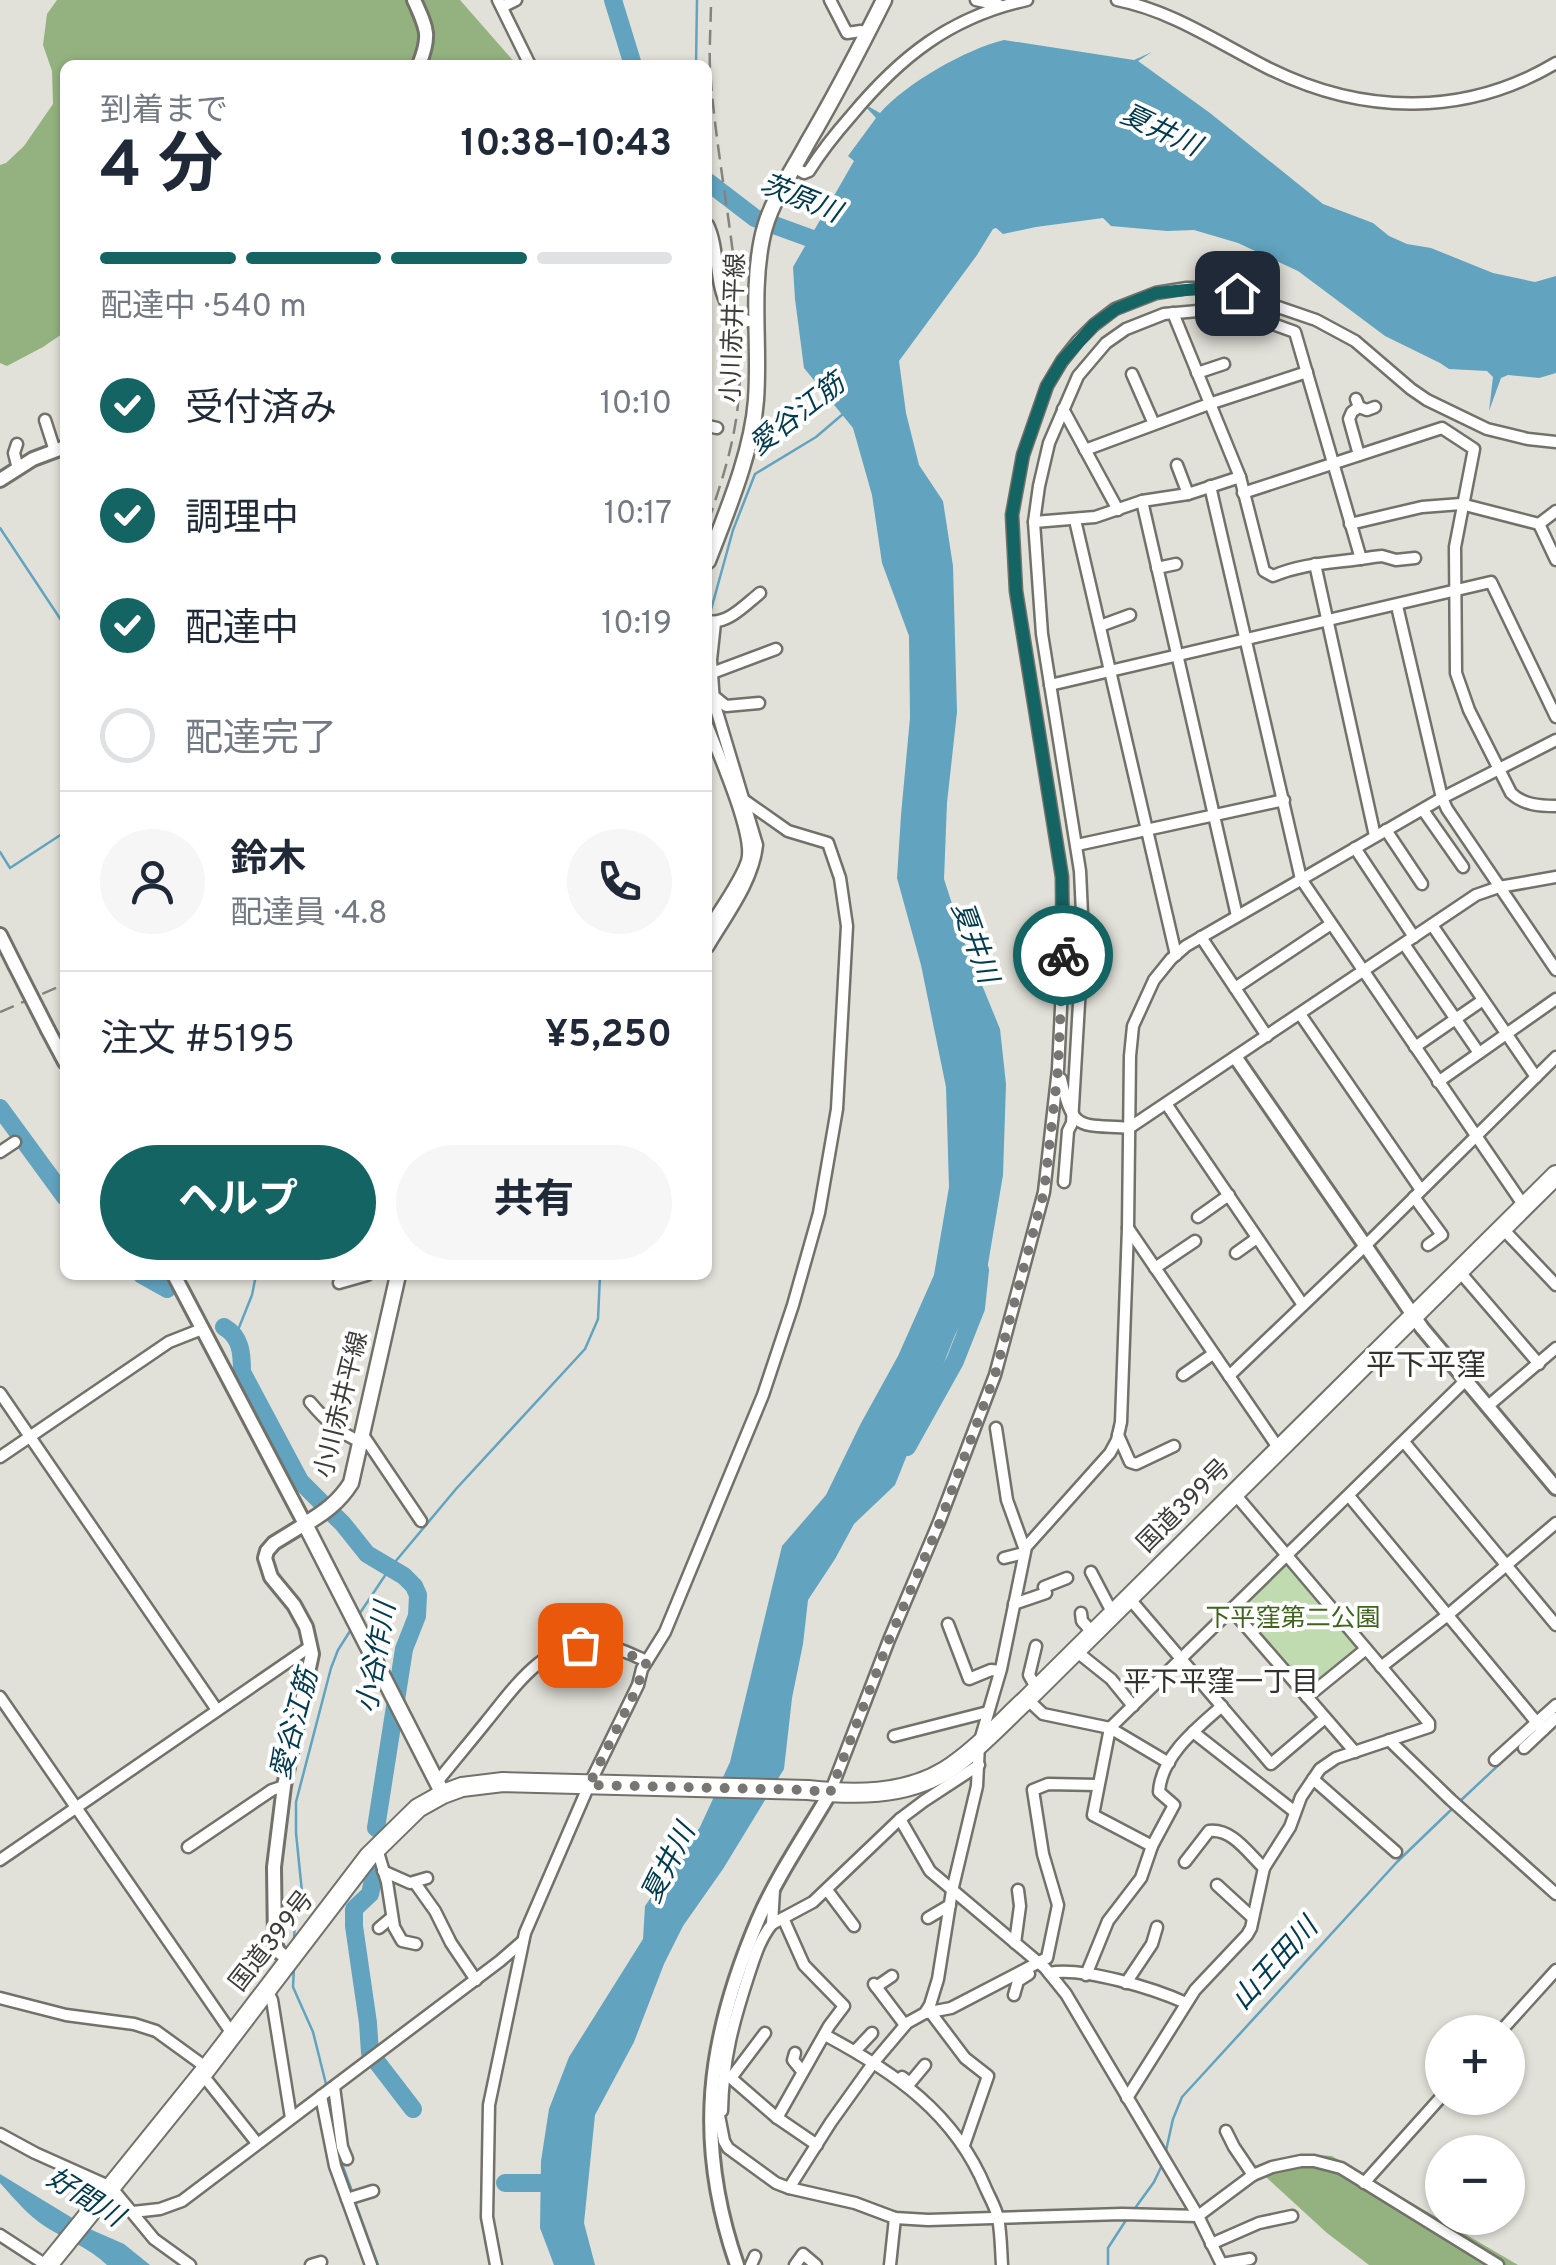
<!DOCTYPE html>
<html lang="ja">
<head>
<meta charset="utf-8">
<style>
	body { margin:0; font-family:Overpass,"Noto Sans JP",sans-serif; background:#f6f6f7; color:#1f2937; height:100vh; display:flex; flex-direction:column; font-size:38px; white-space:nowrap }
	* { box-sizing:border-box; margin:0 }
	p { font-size:32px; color:#747a83 }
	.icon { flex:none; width:55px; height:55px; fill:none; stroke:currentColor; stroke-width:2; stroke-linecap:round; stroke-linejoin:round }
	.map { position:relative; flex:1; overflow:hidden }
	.drawer { position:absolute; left:60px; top:60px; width:652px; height:1220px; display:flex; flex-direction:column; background:#fff; border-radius:15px; box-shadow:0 2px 8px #0004 }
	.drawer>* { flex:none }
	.fabs { position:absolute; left:1425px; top:2015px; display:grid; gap:20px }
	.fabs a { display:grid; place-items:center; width:100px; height:100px; border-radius:50%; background:#fff; box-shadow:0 2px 8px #0004; font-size:50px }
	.pin { position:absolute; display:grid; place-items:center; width:85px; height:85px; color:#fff; margin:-42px; border-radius:20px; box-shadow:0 5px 15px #0006 }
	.courier { position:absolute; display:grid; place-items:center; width:100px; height:100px; margin:-50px; border:8px solid #146464; border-radius:50%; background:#fff; color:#222; box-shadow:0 2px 12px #0007 }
	.head em { font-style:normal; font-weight:700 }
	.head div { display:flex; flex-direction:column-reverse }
	.head { display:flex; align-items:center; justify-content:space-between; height:170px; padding:0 40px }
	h1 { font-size:65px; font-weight:700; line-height:75px }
	.bar { display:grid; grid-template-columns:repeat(4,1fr); gap:15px 10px; align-content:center; height:120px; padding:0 40px }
	.bar i { height:12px; border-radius:8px; background:#e0e1e3 }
	.bar .selected { background:#146464 }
	.bar p { grid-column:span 4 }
	.line { display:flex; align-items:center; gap:25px; padding:0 40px; border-top:2px solid #e0e1e3 }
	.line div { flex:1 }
	.round { display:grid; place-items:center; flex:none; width:105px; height:105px; border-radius:52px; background:#f6f6f7 }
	ol { padding:0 40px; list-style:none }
	li { display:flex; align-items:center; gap:30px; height:110px }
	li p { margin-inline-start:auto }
	li .icon { padding:10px; border-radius:50%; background:#146464; color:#fff; stroke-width:4 }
	li:last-child { color:#747a83 }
	li i { width:55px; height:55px; border:5px solid #e0e1e3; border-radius:50% }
	.action { display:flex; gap:20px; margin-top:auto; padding:20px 40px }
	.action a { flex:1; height:115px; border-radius:60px; background:#146464; color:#fff; font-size:40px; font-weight:700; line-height:115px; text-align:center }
	.action a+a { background:#f6f6f7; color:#1f2937 }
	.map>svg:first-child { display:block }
	.green { fill:#c1dbb0 }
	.forest { fill:#94b27f }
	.water { fill:#62a3bf }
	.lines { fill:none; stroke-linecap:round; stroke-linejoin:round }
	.stream { stroke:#62a3bf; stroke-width:2.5 }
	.river { stroke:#62a3bf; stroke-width:18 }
	.minor-casing { stroke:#72716a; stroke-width:15 }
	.tertiary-casing { stroke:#72716a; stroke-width:18 }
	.secondary-casing { stroke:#72716a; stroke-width:19 }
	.trunk-casing { stroke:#72716a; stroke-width:22 }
	.minor { stroke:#fff; stroke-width:10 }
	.tertiary { stroke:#fff; stroke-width:12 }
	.secondary { stroke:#fff; stroke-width:14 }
	.trunk { stroke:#fff; stroke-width:18 }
	.rail { stroke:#84847f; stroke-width:2.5; stroke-dasharray:15 8; stroke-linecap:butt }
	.tertiary-bridge-casing { stroke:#72716a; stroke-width:18; stroke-linecap:butt }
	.tertiary-bridge { stroke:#fff; stroke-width:12 }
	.done { stroke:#777672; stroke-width:10; stroke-dasharray:0 18 }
	.route { stroke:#146464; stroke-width:12 }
	.labels { text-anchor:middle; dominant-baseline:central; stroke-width:8; stroke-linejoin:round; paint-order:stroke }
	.street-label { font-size:25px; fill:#3d3d3a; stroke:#fff }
	.park-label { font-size:25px; fill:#3f641c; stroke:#fff }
	.water-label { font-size:28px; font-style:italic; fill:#003b4f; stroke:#fff }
	.neighbourhood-label { font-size:28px; fill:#33322d; stroke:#fff }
	.quarter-label { font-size:30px; fill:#33322d; stroke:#fff }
</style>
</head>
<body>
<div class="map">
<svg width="1556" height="2265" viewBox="0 0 1556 2265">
	<rect width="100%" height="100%" fill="#e2e1d9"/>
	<polygon class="green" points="1286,1565 1290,1565 1359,1646 1310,1690 1242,1613 1242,1609"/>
	<g class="forest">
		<polygon points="57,0 460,0 517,65 65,65 65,332 43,347 7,366 0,363 0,165 6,163 24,146 53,104 52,71 43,45 47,14"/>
		<polygon points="1303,2154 1332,2156 1518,2265 1369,2265 1327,2233 1266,2177"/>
	</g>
	<g class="water">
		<path d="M1004,40l130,20 18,-8 -14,9 72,52 113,91 50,19 16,13 18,8 24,4 62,25 42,9 21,-6v97l-17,5 -31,-3 -7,3 -12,33 4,-34 -6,-6 -38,-2 -9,-6 -55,-27 -87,-65 -60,-28 -44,-13 -27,1 -56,-5 -8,-8 -67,9 -33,7 -7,-6 -3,1 -16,26 -78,106 7,52 13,52 24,36 10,65 4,146 -10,91 -3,76 20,62 36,88 6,55 -3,91 -17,101 -31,59 -60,150 -41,39 -19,35 -27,41 -5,44 -11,54 -8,71 -61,100 -40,57 -19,38 -30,78 -39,73 -11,108 11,42h-41l-14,-37 1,-67 8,-52 20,-52 74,-118 2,-33 55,-79 30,-65 52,-216 44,-51 34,-70 38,-69 36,-81 15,-88 -3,-100 -25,-122 -24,-87 4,-63 9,-97 -1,-82 -27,-73 -10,-68 -19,-67 -49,-60 -9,-69 -2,-32 61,-106 -6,-5 28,-38 -11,-12 1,-1 14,8c25,-29 86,-64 124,-73z"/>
		<path d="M0,2174l92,56 32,14 26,21h-43c-19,-18 -40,-25 -61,-38 -18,-11 -32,-29 -46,-44z"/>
	</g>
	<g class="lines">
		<g class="stream">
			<polyline points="696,65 697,0"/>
			<polyline points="0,528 65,626"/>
			<polyline points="709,617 733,530 755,474 816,437 843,414"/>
			<polyline points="0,852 10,868 65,832"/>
			<polyline points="232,1332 238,1330 252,1295 256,1275"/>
			<polyline points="358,1616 390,1568 456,1489 585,1349 598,1319 600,1275"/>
			<polyline points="1458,1803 1522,1743"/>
			<polyline points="294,1939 295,1923 302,1892 296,1833 296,1802 331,1668 338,1650 352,1628"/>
			<polyline points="294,1967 293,1987 313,2032 327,2088"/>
			<polyline points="328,2096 331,2122"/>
			<polyline points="337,2150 353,2194"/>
			<polyline points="1165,2155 1173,2119 1182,2097 1397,1862 1453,1808"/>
			<polyline points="355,2202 378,2265"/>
			<polyline points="1133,2211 1154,2182 1163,2163"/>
			<polyline points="1108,2265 1108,2248 1128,2217"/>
		</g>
		<g class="river">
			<polyline points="613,0 633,65"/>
			<polyline points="708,182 755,218 829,245"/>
			<polyline points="0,1108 65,1197"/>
			<polyline points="142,1275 167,1289"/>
			<path d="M224,1327c17,10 18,26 18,45l58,109 43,43 24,30 37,22 10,10 4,9 -1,21 -13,33 -28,179"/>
			<polyline points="907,1447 955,1361 976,1308 980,1270"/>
			<polyline points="374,1876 370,1894 354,1909 354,1926 368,2023 370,2053 413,2109"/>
			<polyline points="505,2183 544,2183 560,2180"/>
		</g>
		<defs>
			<g id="minor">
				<polyline points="498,0 530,65"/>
				<polyline points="830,0 847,33 861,31 867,33"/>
				<polyline points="976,0 999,5"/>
				<path d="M1117,0c56,11 103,44 153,69 93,46 196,48 286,-6"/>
				<polyline points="502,7 516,0"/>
				<path d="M794,167l10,6 5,-2c12,-19 27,-38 42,-55 49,-59 99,-99 176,-116"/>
				<path d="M708,225c17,36 -2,89 49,98"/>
				<path d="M1173,313l67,164 24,94 9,5c32,-14 66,-13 100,-19l9,-1 14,4 19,-2"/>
				<polyline points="1197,373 1224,364"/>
				<polyline points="1132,374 1154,424"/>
				<polyline points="1356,399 1359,407 1367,410 1375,407"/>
				<polyline points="1063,409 1118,510"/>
				<polyline points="45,420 55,451"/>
				<polyline points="708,426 717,428"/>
				<polyline points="17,444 14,453 18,469"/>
				<polyline points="1085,450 1209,404 1307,372"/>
				<polyline points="1359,455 1349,419 1352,412 1359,407"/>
				<polyline points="1177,465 1188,494"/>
				<polyline points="1210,486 1301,879 1524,1206"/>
				<path d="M1243,493l199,-65 32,21 -19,98 1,126 13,37 42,83c12,12 29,13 45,13"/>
				<polyline points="1142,501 1237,916"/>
				<polyline points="1075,520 1176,955"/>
				<polyline points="1034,522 1095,517 1142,501 1188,494 1240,477"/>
				<polyline points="1350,524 1422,507 1461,504 1539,524"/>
				<polyline points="1539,524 1556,560"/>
				<polyline points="1539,524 1556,511"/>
				<polyline points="1315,564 1375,836"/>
				<polyline points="1157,568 1176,564"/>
				<polyline points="1397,606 1442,798 1447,809 1556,970"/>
				<path d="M708,621c19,4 37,-16 52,-28"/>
				<polyline points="1100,626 1130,615"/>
				<polyline points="712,673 776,649"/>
				<polyline points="1050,685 1491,582 1556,717"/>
				<polyline points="715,697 726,706 759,703"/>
				<path d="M708,727c10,27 47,109 39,134 -6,20 -28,49 -39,68"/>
				<polyline points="1423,810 1463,867"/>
				<polyline points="1386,830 1422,884"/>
				<polyline points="1077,845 1284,800"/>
				<polyline points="1355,848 1414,937"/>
				<polyline points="1432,925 1536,1077"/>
				<polyline points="1201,937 1267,1036"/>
				<polyline points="1404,944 1479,1053"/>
				<path d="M708,947c18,-31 45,-65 49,-102l-43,-143 -3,-42 4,-37"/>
				<polyline points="1235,988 1331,924"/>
				<polyline points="1300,1014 1421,1190"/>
				<polyline points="1415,1047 1483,1000"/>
				<path d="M1061,1079c12,54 19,45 68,49l347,-233 23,-8 57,-10"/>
				<polyline points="1438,1082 1556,999"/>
				<polyline points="1167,1105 1303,1305"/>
				<polyline points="0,1152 15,1142"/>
				<polyline points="1064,1182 1068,1131 1072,1123 1083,935 1080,871 1042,634 1034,522 1039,486 1049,443 1078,376 1106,343 1126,329 1164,314 1221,309 1248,315 1295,332 1361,559"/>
				<polyline points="1414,1197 1442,1235 1428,1245"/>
				<polyline points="1198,1217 1229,1195"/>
				<polyline points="1128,1228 1279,1449"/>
				<polyline points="1502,1228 1556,1285"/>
				<polyline points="1236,1253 1257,1238"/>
				<polyline points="1155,1268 1195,1241"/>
				<polyline points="1459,1271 1539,1364"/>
				<polyline points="339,1283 367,1275"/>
				<polyline points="1183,1375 1213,1354"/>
				<polyline points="1229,1376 1366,1245 1556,1057"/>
				<polyline points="0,1393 217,1710"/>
				<path d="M310,1402c16,19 28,30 51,40"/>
				<polyline points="1488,1406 1556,1348"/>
				<polyline points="996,1428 1007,1500 1025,1550"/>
				<polyline points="363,1435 421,1521"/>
				<polyline points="1118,1435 1130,1462 1136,1464 1174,1446"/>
				<polyline points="1404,1442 1556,1625"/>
				<polyline points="0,1457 169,1342 202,1329"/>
				<polyline points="1349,1496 1543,1730"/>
				<polyline points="1004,1558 1024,1553"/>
				<polyline points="1091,1572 1113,1614"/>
				<polyline points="1129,1598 1271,1764 1325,1718"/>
				<polyline points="1014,1604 1046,1593 1044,1587 1067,1578"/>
				<polyline points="1231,1609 1355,1752"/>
				<polyline points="1081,1613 1082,1621 1093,1633"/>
				<polyline points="948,1624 969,1679 991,1670 1000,1671"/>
				<polyline points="1036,1646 1029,1675 1037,1689"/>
				<polyline points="1076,1651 1111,1679 1133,1706"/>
				<polyline points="1381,1667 1449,1614 1556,1523"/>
				<polyline points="0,1697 233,2035"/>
				<polyline points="1307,1697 1366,1649"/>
				<polyline points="1027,1699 1043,1714 1110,1728 1169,1763"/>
				<polyline points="1193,1732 1295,1812"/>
				<polyline points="894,1736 988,1712"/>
				<polyline points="1389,1740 1451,1800 1556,1894"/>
				<polyline points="1524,1748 1556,1718"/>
				<polyline points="1495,1760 1556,1705"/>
				<polyline points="1313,1779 1396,1852"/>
				<path d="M437,1782c16,-20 33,-40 49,-60 28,-34 59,-82 109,-78 18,1 35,10 52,17"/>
				<polyline points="830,1793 889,1640 939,1522 995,1375 1044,1192 1058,1069 1063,967 1062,877 1016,591 1012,515 1023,455 1047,386 1062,361 1078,341 1094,325 1115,309 1156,293 1187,288 1207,288 1237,293 1316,320 1355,341 1411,389 1427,400 1487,429 1528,439 1556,442"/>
				<polyline points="900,1819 930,1871 1045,1968 1066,1994 1198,2216 1222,2265"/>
				<polyline points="1152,1846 1093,1815 1110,1728 1466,1380"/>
				<polyline points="188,1847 272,1790 284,1786"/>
				<polyline points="377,1849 387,1882 394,1927 402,1941 416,1944"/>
				<polyline points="0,1860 311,1646"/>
				<path d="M1185,1862l24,-31c23,-3 39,22 55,37"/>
				<polyline points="383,1871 410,1883 427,1878"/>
				<polyline points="415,1883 435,1911 451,1943 476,1980"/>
				<polyline points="1217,1885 1253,1918"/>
				<polyline points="774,1890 772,1924 813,1902 900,1819 924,1801 979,1765"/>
				<polyline points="827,1890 854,1926"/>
				<polyline points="928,1918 950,1905"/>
				<polyline points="379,1928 391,1918"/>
				<polyline points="1015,1943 1020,1906 1018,1890"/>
				<path d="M1049,1973c33,-7 106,16 137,30"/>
				<path d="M1086,1975l22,-54 33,-43 11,-32 22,-41 -15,-13c2,-36 38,-64 63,-86"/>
				<polyline points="1126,1983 1152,1944 1157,1927"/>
				<polyline points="874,1984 905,2025"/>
				<polyline points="876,1987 892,1976"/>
				<polyline points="267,1990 272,2000 291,2118"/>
				<polyline points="1014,1995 1018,1981 1029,1974"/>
				<polyline points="0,1998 66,2015 134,2024 156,2031 207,2068"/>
				<polyline points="925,2013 951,2008 1047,1958 1058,1905 1043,1854 1033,1790 1048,1784 1097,1785"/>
				<polyline points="931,2013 965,2058 988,2076 964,2145"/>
				<polyline points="1500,2032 1556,1970"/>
				<polyline points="765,2033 731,2078 776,2117 817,2145"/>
				<path d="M825,2035c69,37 130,78 161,154 4,9 10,19 12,29 3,15 3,32 4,47"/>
				<polyline points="855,2051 872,2033"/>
				<polyline points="795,2053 793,2060 802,2071"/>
				<polyline points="202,2074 257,2143"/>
				<polyline points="902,2077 910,2083 925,2065"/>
				<polyline points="334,2087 342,2147 347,2159"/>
				<polyline points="321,2096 335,2166 371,2265"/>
				<polyline points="1127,2098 1195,1990 1247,1935 1251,1928 1264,1868 1290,1827 1301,1797 1320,1769 1336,1758 1429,1727 1429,1723 1234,1493"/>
				<polyline points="716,2100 724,2141 728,2148 776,2183 789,2188 855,2203 895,2218 928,2220 1122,2214 1198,2216 1253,2175 1272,2167 1301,2161 1314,2161 1341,2168 1498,2265"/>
				<path d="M722,2111c1,-52 11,-88 27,-137 6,-18 11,-35 23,-50"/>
				<polyline points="777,2118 829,2026 844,2006 804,1965 783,1918"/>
				<polyline points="1226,2131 1234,2147 1253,2175"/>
				<polyline points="0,2134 35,2153 111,2187 154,2239 190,2265"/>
				<polyline points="1364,2183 1442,2096"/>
				<polyline points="789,2188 831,2122 874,2062 907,2023 925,2013 930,2005 938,1979 952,1891 977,1786 979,1744 1001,1669 1026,1547 1110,1453 1117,1440 1121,1422 1128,1228 1130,1056 1133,1026 1154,980 1171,959 1186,946 1442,798 1556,740"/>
				<polyline points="347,2199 373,2191"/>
				<polyline points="133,2212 160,2209 182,2201 500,1961 523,1941"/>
				<polyline points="0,2235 46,2265"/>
				<polyline points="1211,2244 1259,2223 1292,2216"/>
				<polyline points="1222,2264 1250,2259"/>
				<polyline points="311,2265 321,2262"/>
				<polyline points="496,2265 487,2217 489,2105 525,1933 589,1785 638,1685 642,1669 665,1632 763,1395 793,1305 819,1213 837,1109 847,926 840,878 828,843 788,831 744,800"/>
				<polyline points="751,2265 755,2256"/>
				<polyline points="795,2265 803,2254 816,2265"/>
				<polyline points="890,2265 895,2218"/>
			</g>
			<g id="tertiary">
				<path d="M414,0c13,29 17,35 5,65"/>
				<polyline points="0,480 33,459 65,447"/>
				<polyline points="0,935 15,965"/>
				<polyline points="48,1030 65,1062"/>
				<polyline points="1236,1058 1422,1328 1556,1488"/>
				<polyline points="174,1275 305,1524 274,1543 267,1551 265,1558 271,1577 294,1605 306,1627 312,1654 284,1786 274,1867 275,1944 278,1951 290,1961"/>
				<path d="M737,2265c-43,-124 -30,-225 21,-345 19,-44 48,-86 72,-127"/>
			</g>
			<g id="secondary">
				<path d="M708,561c19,-50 44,-108 48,-161 4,-54 -5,-108 6,-161 7,-36 29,-65 46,-97 27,-46 52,-94 76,-142"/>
				<path d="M398,1275l-47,208c-12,19 -27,30 -46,41l138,270"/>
			</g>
			<path id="trunk" d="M48,2265l159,-197 162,-212 49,-48 25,-14 19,-7 41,-5 305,8c45,5 96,6 137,-19 30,-19 56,-48 82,-72l529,-524"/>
		</defs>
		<use href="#minor" class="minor-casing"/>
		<use href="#tertiary" class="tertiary-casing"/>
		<use href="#secondary" class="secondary-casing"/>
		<use href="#trunk" class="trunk-casing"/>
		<use href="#minor" class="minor"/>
		<use href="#tertiary" class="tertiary"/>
		<use href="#secondary" class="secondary"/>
		<use href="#trunk" class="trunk"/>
		<g class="rail">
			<path d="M708,522c13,-38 26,-77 30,-118 11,-111 -21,-225 -28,-335 -1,-23 1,-46 1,-69"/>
			<polyline points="0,1012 65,984"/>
		</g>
		<defs>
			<polyline id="tertiary-bridge" points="15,965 48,1030"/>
		</defs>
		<use href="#tertiary-bridge" class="tertiary-bridge-casing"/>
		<use href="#tertiary-bridge" class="tertiary-bridge"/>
	</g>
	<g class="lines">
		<path class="done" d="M580,1645c25,-2 44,7 67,17l-5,8 -4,16 -49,99 219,5 22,3 59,-153 51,-118 55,-147 49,-183 14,-122 5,-115"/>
		<polyline class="route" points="1063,955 1062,877 1016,591 1012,515 1023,455 1047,386 1062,361 1094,325 1116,309 1156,293 1206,288 1237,293"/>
	</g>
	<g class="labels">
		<g class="street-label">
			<text transform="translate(735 328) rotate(-88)">小川赤井平線</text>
			<text transform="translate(343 1405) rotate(-76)">小川赤井平線</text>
			<text transform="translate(1185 1507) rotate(-45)">国道399号</text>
			<text transform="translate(273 1942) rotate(-52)">国道399号</text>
		</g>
		<g class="park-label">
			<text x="1293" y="1620">下平窪第二公園</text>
		</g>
		<g class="water-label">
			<text transform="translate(1160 132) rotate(25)">夏井川</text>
			<text transform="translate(800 200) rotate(22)">茨原川</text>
			<text transform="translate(798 416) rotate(-38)">愛谷江筋</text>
			<text transform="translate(973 943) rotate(70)">夏井川</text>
			<text transform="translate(378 1658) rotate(-80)">小谷作川</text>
			<text transform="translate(296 1725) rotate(-75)">愛谷江筋</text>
			<text transform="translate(670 1864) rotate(-63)">夏井川</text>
			<text transform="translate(1276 1965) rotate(-48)">山王田川</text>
			<text transform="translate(84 2199) rotate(32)">好間川</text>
		</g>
		<g class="neighbourhood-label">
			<text x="1221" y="1684">平下平窪一丁目</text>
		</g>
		<g class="quarter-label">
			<text x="1426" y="1367">平下平窪</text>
		</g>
	</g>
</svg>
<div class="fabs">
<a>+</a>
<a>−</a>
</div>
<div class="pin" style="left:580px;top:1645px;background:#ea580c"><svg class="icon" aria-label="bag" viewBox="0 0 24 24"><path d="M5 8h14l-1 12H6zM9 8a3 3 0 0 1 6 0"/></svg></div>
<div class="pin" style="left:1237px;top:293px;background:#1f2937"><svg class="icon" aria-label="home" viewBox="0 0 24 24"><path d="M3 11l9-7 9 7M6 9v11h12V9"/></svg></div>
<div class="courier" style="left:1063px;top:955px"><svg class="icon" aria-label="bike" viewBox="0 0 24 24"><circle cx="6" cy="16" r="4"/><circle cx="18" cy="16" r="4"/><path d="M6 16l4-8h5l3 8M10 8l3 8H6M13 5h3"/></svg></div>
<section class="drawer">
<div class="head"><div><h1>4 分</h1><p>到着まで</p></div><em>10:38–10:43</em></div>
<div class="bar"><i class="selected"></i><i class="selected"></i><i class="selected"></i><i></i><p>配達中 · 540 m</p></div>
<ol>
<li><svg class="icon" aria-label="check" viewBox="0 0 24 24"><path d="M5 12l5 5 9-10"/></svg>受付済み<p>10:10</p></li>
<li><svg class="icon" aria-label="check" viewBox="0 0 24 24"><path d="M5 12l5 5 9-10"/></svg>調理中<p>10:17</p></li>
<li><svg class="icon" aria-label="check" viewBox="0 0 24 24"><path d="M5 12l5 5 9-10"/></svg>配達中<p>10:19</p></li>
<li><i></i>配達完了</li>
</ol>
<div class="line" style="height:180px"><a class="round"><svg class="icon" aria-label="person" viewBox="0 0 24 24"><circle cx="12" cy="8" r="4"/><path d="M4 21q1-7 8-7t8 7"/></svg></a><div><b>鈴木</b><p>配達員 · 4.8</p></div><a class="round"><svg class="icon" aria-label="phone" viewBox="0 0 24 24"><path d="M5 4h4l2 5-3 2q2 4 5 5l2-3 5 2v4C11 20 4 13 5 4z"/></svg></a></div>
<div class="line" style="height:130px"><div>注文 #5195</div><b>¥5,250</b></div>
<div class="action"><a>ヘルプ</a><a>共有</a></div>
</section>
</div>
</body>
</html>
